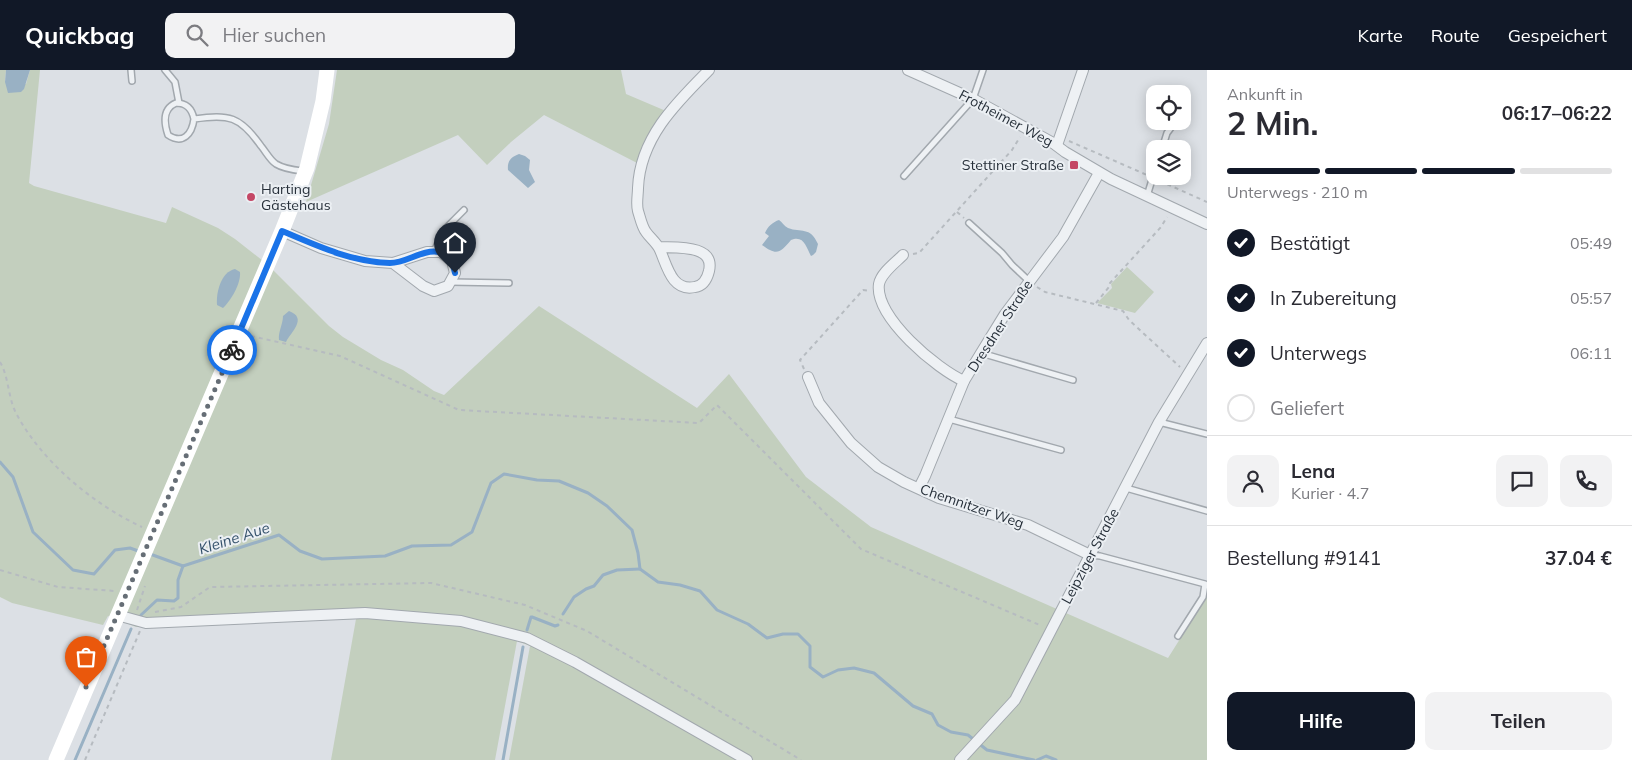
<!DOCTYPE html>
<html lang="de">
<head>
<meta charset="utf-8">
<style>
	body { margin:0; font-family:Mulish,sans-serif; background:#f2f2f3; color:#2b2b33; height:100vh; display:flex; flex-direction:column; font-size:19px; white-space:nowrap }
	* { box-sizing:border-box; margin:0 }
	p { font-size:16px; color:#7c7c81 }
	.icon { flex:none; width:28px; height:28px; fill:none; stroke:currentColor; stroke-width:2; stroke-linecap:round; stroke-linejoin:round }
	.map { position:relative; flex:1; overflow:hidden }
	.details { display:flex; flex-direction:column; background:#fff; width:425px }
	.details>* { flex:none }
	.buttons { position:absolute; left:1146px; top:15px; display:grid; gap:10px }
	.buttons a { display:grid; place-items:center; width:45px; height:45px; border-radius:10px; background:#fff; box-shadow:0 2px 12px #0003; font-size:25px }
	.pin { position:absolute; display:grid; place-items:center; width:42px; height:42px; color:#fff; margin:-51px -21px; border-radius:50% 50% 50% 0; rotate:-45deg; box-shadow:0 0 5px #0007 }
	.pin .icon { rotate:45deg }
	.courier { position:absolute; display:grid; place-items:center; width:50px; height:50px; margin:-25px; border:4px solid #1a73e8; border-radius:50%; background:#fff; color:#222; box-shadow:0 1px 6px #0007 }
	.headline em { font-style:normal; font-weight:700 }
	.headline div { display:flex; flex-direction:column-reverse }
	.headline { display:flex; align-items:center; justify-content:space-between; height:85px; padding:0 20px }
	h1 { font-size:32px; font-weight:700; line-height:38px }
	.bar { display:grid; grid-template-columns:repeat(4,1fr); gap:8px 5px; align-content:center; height:60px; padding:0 20px }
	.bar i { height:6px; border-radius:4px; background:#e1e1e2 }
	.bar .on { background:#111827 }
	.bar p { grid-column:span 4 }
	.line { display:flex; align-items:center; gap:12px; padding:0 20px; border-top:1px solid #e1e1e2 }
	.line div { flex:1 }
	.round { display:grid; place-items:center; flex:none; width:52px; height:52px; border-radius:10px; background:#f2f2f3 }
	ol { padding:0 20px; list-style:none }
	li { display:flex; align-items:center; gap:15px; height:55px }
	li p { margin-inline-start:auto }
	li .icon { padding:5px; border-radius:50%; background:#111827; color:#fff; stroke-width:4 }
	li:last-child { color:#7c7c81 }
	li i { width:28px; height:28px; border:2px solid #e1e1e2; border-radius:50% }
	.cta { display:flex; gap:10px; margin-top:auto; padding:10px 20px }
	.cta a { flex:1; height:58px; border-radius:10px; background:#111827; color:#fff; font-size:20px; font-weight:700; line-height:58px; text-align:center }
	.cta a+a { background:#f2f2f3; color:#2b2b33 }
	header { display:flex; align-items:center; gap:30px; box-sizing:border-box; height:70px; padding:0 25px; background:#111827; color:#fff }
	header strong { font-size:24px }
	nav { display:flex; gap:28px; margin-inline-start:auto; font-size:18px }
	.search { width:350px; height:45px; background:#f2f2f3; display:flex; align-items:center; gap:12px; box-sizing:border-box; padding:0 18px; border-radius:10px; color:#7c7c81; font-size:19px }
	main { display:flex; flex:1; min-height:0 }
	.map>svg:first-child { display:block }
	.green { fill:#c3cfbe }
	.water { fill:#99b1c4 }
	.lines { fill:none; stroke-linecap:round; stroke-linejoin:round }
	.stream { stroke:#99b1c4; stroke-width:3 }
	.lane-casing { stroke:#a2a8ae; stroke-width:8 }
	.street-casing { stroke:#a2a8ae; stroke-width:12 }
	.path { stroke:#b6bbc0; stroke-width:2; stroke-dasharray:4 4; stroke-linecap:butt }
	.lane { stroke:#eef1f4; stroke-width:5 }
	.street { stroke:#eef1f4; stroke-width:10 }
	.secondary { stroke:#fff; stroke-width:15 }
	.done { stroke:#666e76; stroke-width:5; stroke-dasharray:0 9 }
	.route { stroke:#1a73e8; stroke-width:6 }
	.poi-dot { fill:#c44765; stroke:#ebeff3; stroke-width:2 }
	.labels { text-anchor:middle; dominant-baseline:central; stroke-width:4; stroke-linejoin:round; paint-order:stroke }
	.street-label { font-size:14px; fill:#27303a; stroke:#ebeff3 }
	.poi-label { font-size:14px; fill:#27303a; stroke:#ebeff3; text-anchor:end }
	.water-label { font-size:15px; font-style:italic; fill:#34516b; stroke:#ebeff3 }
</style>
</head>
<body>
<header>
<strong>Quickbag</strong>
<div class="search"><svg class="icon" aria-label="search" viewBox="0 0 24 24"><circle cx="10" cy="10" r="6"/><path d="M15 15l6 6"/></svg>Hier suchen</div>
<nav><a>Karte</a><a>Route</a><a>Gespeichert</a></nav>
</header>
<main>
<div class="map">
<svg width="1207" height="690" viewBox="0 0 1207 690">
	<rect width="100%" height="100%" fill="#dce0e5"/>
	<g class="green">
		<polygon points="0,0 6,0 5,12 26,14 30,0 40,0 29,113 34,116 166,153 172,137 218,158 235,169 267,194 329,256 343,267 381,290 403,300 434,321 444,325 539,236 697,338 729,304 806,407 871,457 1168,588 1207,526 1207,690 509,690 530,576 517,571 495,690 331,690 356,549 145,557 136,557 108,546 103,555 12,533 0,527"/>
		<polygon points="337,0 621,0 626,24 666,41 655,58 637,93 544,45 511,72 487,95 458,65 306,132 329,54"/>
		<polygon points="1127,197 1154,222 1135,243 1097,233 1112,218 1111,214"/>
	</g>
	<g class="water">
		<polygon points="6,0 30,0 24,19 21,22 8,23 5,12"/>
		<path d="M519,84l6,2 5,4 -1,10 6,12 -7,6 -20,-18c-1,-9 3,-13 11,-16z"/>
		<path d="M779,150c3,2 5,6 9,8 13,5 22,-2 30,16l-2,8 -3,3 -2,1c-5,-9 -7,-21 -20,-16 -11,13 -14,16 -29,5l7,-9 -4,-3c3,-7 8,-11 14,-13z"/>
		<path d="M235,199l5,3c1,12 -9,28 -17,36l-6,-3c-1,-13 4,-33 18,-36z"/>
		<path d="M289,241c19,7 2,21 -3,31l-7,-2c-1,-8 4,-16 4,-24z"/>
	</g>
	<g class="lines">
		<g class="stream">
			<polyline points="0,392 13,407 33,462 73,500 94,504 115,480 130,478 141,482"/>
			<polyline points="150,484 183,496 279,465 300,481 322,489 385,486 412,476 451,475 472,462 491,413 504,404 537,410 559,411 588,423 607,436 632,460 638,483 640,499 658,512 680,515 700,521 717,540 748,554 767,568 783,564 798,564 810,576 810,597 823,607 838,600 854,598 874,603 913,636 932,644 938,655 951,662 968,665 987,680 1034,690"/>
			<polyline points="563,544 574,527 586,519 594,516 603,505 617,500 640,499"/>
			<polyline points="141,545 157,530 174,531 178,528 178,510 183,496"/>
			<polyline points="527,560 531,547 532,547 555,556 558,555"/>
			<polyline points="75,690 131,559"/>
			<polyline points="503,690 523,577"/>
			<polyline points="1037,690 1046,686 1056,690"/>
		</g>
		<defs>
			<g id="lane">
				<polyline points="131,0 132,11"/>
				<polyline points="165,0 175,12 179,33"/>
				<path d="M194,49c-2,15 -11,26 -26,16 -4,-12 -6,-26 8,-32 11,0 16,6 18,16 35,-5 46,-3 67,27 5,6 9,14 15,18 8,5 18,6 27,7"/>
				<polyline points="1162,79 1167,63 1176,51"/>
				<polyline points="904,106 973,29 983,0"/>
				<polyline points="1147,126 1155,100"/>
				<polyline points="969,153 1002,183 1012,195 1029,211"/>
				<polyline points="434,182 443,161 464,140"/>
				<polyline points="450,212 509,213"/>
				<polyline points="981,283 1073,310"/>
				<polyline points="949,349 1061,380"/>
				<polyline points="1159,352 1207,364"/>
				<polyline points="1126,418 1207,441"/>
				<polyline points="1090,485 1100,486 1205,514 1203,527 1178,566"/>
			</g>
			<g id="street">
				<polyline points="908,0 973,29 1053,73 1065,82 1111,109 1207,154"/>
				<polyline points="1057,75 1083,0"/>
				<polyline points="282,161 321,178 365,191 393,193 423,216 434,221 448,216 455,203 452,191 441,182 427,182 393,193"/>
				<path d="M659,177c17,1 56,-3 50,24 -2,8 -6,15 -14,16 -23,5 -28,-21 -35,-37 -3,-7 -10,-12 -14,-18 -4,-5 -6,-15 -8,-21 -2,-7 0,-16 0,-23 2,-50 38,-85 71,-118"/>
				<path d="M903,185c-8,8 -22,18 -24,29 -5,33 59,86 85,97"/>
				<polyline points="808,307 819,333 851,373 878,397 904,412 939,428 1028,455 1090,485"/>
				<polyline points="919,418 925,406 964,311 981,283 1005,244 1063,167 1099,103"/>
				<polyline points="117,545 146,553 365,543 461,551 527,568 575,592 747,690"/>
				<polyline points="960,690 1015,630 1159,352 1207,273"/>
			</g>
		</defs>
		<use href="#lane" class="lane-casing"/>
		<use href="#street" class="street-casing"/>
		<g class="path">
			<polyline points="1069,71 1147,105"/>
			<polyline points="1160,111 1207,132"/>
			<polyline points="957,142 964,148"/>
			<polyline points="913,184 919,183 1012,80 1020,67"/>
			<polyline points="1037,217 1045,222 1123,241 1129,250 1180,297"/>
			<polyline points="1096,233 1109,217 1110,213 1161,157 1167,147"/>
			<polyline points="251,266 340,286 459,340 699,353 717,335 861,479 1042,556"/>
			<path d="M0,292c9,15 8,36 16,51 25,48 78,92 126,114"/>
			<polyline points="804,299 800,290 863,220 870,221"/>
			<polyline points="0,500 58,517 115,521"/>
			<polyline points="137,540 145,516"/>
			<polyline points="155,542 181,537 210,517 431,513 525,535 587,561 801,690"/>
			<polyline points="85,690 140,561"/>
		</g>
		<use href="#lane" class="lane"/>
		<use href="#street" class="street"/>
		<polyline class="secondary" points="56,690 282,161 307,98 323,31 327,0"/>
	</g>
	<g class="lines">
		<polyline class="done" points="86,617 232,280"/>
		<path class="route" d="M232,280l50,-119c35,15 70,31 108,32 17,0 32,-14 49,-11 5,1 9,6 13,9l3,12"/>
	</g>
	<g class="poi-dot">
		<rect x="1069" y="90" width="10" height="10" rx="2.5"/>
		<circle cx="251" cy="127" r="5"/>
	</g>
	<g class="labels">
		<g class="street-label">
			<text transform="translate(1006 48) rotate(28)">Frotheimer Weg</text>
			<text transform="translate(1000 256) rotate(-57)">Dresdner Straße</text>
			<text transform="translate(972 436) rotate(19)">Chemnitzer Weg</text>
			<text transform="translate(1090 486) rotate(-62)">Leipziger Straße</text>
		</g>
		<g class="poi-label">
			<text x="1064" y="95">Stettiner Straße</text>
			<text x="261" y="119" text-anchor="start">Harting<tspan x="261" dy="16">Gästehaus</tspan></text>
		</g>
		<g class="water-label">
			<text transform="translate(234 468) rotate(-18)">Kleine Aue</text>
		</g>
	</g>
</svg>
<div class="buttons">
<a><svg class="icon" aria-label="locate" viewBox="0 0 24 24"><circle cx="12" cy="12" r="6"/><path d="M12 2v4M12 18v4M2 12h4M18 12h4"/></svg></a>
<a><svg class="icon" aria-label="layers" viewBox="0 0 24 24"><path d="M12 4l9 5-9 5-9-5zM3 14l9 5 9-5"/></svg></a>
</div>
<div class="pin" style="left:86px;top:617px;background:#ea580c"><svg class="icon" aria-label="bag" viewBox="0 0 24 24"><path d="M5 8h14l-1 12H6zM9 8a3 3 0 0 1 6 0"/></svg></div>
<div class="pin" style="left:455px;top:203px;background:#1f2937"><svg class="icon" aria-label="home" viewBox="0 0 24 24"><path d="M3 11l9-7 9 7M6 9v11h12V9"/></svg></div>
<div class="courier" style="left:232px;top:280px"><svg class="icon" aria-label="bike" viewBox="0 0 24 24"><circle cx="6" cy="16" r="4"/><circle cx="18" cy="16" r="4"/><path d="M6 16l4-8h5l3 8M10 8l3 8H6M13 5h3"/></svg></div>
</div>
<section class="details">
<div class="headline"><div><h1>2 Min.</h1><p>Ankunft in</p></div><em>06:17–06:22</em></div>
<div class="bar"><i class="on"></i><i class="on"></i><i class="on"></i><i></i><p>Unterwegs · 210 m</p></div>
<ol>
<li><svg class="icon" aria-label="check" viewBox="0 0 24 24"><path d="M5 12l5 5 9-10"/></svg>Bestätigt<p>05:49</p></li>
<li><svg class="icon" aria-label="check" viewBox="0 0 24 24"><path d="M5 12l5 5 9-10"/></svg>In Zubereitung<p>05:57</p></li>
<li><svg class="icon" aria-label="check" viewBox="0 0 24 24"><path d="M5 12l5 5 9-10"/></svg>Unterwegs<p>06:11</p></li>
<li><i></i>Geliefert</li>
</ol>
<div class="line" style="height:90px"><a class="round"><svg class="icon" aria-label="person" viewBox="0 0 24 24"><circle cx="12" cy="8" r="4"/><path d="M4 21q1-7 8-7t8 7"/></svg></a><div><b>Lena</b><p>Kurier · 4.7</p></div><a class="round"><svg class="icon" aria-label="chat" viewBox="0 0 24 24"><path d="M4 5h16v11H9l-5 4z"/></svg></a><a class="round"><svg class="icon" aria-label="phone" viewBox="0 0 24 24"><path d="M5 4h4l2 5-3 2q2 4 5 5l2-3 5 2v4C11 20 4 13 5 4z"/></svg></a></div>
<div class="line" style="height:65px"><div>Bestellung #9141</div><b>37.04 €</b></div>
<div class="cta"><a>Hilfe</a><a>Teilen</a></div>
</section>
</main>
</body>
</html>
